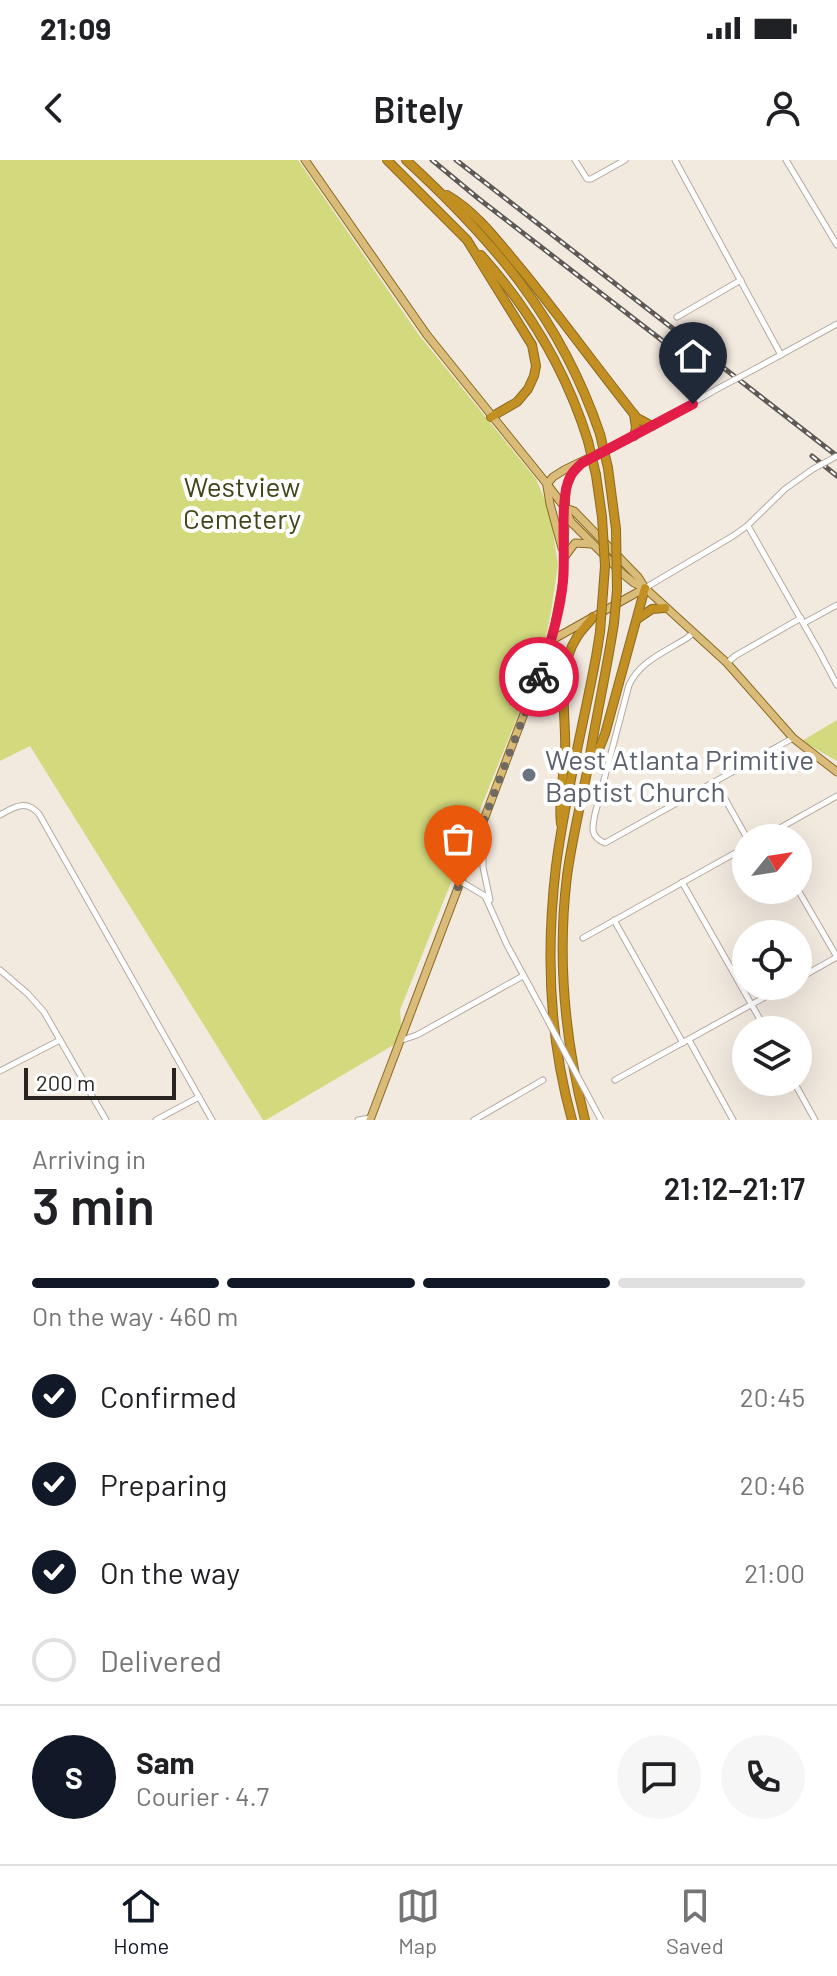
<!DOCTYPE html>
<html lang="en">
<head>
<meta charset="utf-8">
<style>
	body { margin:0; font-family:Barlow,sans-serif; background:#f6f6f6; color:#202124; height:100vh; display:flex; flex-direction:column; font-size:30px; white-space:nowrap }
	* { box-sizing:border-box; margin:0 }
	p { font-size:26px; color:#757577 }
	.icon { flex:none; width:44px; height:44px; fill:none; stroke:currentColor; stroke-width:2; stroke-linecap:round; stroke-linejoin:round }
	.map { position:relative; height:960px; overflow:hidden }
	.side { display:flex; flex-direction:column; background:#fff; flex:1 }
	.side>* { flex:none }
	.needle { width:52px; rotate:60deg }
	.buttons { position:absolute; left:732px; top:664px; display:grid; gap:16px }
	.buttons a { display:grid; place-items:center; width:80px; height:80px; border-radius:50%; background:#fff; box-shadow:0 8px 32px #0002; font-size:40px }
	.scale { position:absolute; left:24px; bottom:20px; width:152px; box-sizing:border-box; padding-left:8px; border:4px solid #272420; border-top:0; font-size:22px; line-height:28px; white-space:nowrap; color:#272420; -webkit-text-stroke:6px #fff; paint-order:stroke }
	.pin { position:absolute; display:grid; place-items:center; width:68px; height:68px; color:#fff; margin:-82px -34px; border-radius:50% 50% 50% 0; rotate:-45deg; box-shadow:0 0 8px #0007 }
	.pin .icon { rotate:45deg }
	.courier { position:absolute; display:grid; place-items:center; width:80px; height:80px; margin:-40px; border:6px solid #e11d48; border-radius:50%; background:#fff; color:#222; box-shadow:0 2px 10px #0007 }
	.headline em { font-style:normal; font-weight:600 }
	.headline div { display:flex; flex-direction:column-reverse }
	.headline { display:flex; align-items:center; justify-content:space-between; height:136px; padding:0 32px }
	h1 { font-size:52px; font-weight:600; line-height:60px }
	.bar { display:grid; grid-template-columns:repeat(4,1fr); gap:12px 8px; align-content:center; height:96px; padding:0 32px }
	.bar i { height:10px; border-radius:6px; background:#e0e0e0 }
	.bar .current { background:#111827 }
	.bar p { grid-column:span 4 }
	.line { display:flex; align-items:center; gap:20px; padding:0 32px; border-top:2px solid #e0e0e0 }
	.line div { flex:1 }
	.round { display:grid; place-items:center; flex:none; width:84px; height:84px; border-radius:42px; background:#f6f6f6 }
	ol { padding:0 32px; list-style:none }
	li { display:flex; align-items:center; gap:24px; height:88px }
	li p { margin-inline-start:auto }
	li .icon { padding:8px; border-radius:50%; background:#111827; color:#fff; stroke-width:4 }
	li:last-child { color:#757577 }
	li i { width:44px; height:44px; border:4px solid #e0e0e0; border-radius:50% }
	.status { display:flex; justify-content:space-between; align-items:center; height:56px; padding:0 40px; background:#fff; direction:ltr }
	.status svg { height:22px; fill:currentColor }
	header { display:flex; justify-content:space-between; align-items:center; height:104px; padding:0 32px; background:#fff; font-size:36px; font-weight:600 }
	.menu { display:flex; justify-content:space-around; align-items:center; height:112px; border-top:2px solid #e0e0e0; background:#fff; font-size:22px; color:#757577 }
	.menu a { display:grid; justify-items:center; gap:4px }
	.menu .current { color:#111827 }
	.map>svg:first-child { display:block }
	.green { fill:#d3da7e }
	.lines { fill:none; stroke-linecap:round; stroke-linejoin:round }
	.minor-casing { stroke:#b3aaa1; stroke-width:7 }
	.major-casing { stroke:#8c6a21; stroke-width:9 }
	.highway-casing { stroke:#8c6a21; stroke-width:10 }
	.minor { stroke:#fff; stroke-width:5 }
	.major { stroke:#dabc7a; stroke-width:7 }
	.highway { stroke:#c29022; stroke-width:8 }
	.rail-casing { stroke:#5e5954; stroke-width:5 }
	.rail { stroke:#fff; stroke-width:2; stroke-dasharray:6; stroke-linecap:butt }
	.minor-bridge-casing { stroke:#b3aaa1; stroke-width:7; stroke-linecap:butt }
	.highway-bridge-casing { stroke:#8c6a21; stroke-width:10; stroke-linecap:butt }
	.minor-bridge { stroke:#fff; stroke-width:5 }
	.highway-bridge { stroke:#c29022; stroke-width:8 }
	.done { stroke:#6e6963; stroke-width:8; stroke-dasharray:0 14.4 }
	.route { stroke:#e11d48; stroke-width:10 }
	.worship-dot { fill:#6b7280; stroke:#fff; stroke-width:3 }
	.labels { text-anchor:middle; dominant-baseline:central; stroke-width:8; stroke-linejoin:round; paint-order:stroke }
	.park-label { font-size:28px; fill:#42451a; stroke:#fff }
	.worship-label { font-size:28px; fill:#5b616d; stroke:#fff; text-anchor:start }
</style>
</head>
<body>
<div class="status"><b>21:09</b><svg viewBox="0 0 49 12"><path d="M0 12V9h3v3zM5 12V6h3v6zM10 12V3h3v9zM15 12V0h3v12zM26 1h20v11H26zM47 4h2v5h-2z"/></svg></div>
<header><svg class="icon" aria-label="back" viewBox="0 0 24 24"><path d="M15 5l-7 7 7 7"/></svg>Bitely<svg class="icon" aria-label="person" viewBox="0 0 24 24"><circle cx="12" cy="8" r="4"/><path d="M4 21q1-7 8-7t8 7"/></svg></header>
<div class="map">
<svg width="837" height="960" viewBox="0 0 837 960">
	<rect width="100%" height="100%" fill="#f2e9df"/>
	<g class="green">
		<polygon points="0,0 298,0 419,175 536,319 550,352 558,405 551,452 545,481 514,565 400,850 402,880 266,960 263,960 30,586 0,601"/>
		<polygon points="837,560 837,601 802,581"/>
	</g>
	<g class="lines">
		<defs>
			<g id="minor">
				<polyline points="575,0 587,19 591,19 625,0"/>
				<polyline points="675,0 781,195"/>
				<polyline points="786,0 837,85"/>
				<polyline points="677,157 741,120"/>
				<polyline points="753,210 837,164"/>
				<polyline points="635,276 717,229"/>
				<polyline points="748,366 819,491 837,525"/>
				<polyline points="645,428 733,376 747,366 785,329 813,309"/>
				<polyline points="804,463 837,445"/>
				<path d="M693,473l-6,5c-22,14 -47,23 -58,47l-34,129c-3,14 -5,23 10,29l188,-105"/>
				<polyline points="727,503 735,496 801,458"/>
				<polyline points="716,623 747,678"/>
				<path d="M0,655c14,-8 26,-16 39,-1l173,306"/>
				<polyline points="483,667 483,707 490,740"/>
				<polyline points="762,678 837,636"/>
				<polyline points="460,721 485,736 507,785 531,829"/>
				<polyline points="682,722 766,870"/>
				<polyline points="798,730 837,797"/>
				<polyline points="614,760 683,883"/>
				<polyline points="583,778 746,687"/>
				<polyline points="0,810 28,834 44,852 106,960"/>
				<polyline points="798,819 837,797"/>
				<polyline points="402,880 417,875 523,816"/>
				<polyline points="689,880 733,960"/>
				<polyline points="0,911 60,880"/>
				<polyline points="615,920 785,826"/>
				<polyline points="794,922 815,960"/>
				<polyline points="156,960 199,937"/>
				<polyline points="358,960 370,958"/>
				<polyline points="474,960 543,920"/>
			</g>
			<g id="major">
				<polyline points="305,0 427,175 547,324 565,348 571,362 623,414 634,423 645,428"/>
				<polyline points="547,324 553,317 564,310 634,276"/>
				<polyline points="547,326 550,344 562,388"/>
				<polyline points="565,348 574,351 638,417 645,428 727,503 793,578 837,612"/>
				<polyline points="566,395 575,383 591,384"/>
				<polyline points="552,480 645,428"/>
				<polyline points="370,960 552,480 563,421 566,328 573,312"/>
			</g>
			<g id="highway">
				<polyline points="387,0 467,80 532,185 536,206 534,216 528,229 517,242 491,257"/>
				<path d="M406,0c88,81 155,159 194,274"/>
				<path d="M447,35c30,17 53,49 75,75 39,48 76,99 115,148l15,8"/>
				<path d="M481,95c49,55 85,115 107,186"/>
				<polyline points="634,254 636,268 634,276"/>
				<polyline points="608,308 616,369"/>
				<polyline points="596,315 602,357"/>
				<polyline points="637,459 652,449 665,448"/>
				<polyline points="592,607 605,574 645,428"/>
				<path d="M561,664c-3,-24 3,-46 4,-70 2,-38 -10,-83 12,-117 4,-7 11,-13 16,-20"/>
				<path d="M572,960c-23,-82 -26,-170 -16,-254 9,-70 27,-139 40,-209l4,-25"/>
				<path d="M585,960c-20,-79 -28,-162 -18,-244 4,-30 11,-60 17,-90 4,-16 6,-32 9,-48 7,-39 15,-76 21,-115"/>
			</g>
		</defs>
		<use href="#minor" class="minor-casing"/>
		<use href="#major" class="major-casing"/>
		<use href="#highway" class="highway-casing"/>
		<use href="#minor" class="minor"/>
		<use href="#major" class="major"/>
		<use href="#highway" class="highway"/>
		<defs>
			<g id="rail">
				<polyline points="432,0 479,39 699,209"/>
				<polyline points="456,0 837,296"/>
				<polyline points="812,296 837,316"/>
			</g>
		</defs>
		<use href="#rail" class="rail-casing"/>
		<use href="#rail" class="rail"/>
		<defs>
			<g id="minor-bridge">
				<polyline points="717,229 753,210"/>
				<polyline points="813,309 837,296"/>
				<polyline points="531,829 601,960"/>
			</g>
			<g id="highway-bridge">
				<polyline points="600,274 608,308"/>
				<polyline points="588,281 596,315"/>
				<polyline points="614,463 617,430 616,369"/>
				<polyline points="600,472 605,406 602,357"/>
			</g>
		</defs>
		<use href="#minor-bridge" class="minor-bridge-casing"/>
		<use href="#highway-bridge" class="highway-bridge-casing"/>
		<use href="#minor-bridge" class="minor-bridge"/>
		<use href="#highway-bridge" class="highway-bridge"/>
	</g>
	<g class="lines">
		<polyline class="done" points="458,727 539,517"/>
		<path class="route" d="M539,517c11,-31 21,-63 24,-96 3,-26 -4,-83 7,-104 3,-6 7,-9 12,-14l111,-59"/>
	</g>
	<circle class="worship-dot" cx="529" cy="615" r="8"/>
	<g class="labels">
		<g class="park-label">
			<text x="242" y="326">Westview<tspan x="242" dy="32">Cemetery</tspan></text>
		</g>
		<g class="worship-label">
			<text x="545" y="599">West Atlanta Primitive<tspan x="545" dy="32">Baptist Church</tspan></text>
		</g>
	</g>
</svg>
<div class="buttons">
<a><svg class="needle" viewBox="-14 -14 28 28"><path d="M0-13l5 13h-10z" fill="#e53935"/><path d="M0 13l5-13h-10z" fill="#757577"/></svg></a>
<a><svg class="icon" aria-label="locate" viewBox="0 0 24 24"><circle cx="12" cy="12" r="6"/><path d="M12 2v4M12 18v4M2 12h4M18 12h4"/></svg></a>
<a><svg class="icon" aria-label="layers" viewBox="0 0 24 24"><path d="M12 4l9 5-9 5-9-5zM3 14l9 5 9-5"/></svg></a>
</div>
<div class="scale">200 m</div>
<div class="pin" style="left:458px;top:727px;background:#ea580c"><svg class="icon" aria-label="bag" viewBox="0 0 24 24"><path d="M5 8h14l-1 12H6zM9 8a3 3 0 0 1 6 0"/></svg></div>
<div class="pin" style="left:693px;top:244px;background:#1f2937"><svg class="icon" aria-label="home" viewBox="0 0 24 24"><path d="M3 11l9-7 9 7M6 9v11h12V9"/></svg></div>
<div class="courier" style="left:539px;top:517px"><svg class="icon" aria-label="bike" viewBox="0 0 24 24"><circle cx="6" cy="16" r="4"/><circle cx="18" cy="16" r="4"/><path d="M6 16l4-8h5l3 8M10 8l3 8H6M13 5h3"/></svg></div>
</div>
<section class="side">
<div class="headline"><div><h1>3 min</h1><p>Arriving in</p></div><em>21:12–21:17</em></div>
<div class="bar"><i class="current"></i><i class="current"></i><i class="current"></i><i></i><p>On the way · 460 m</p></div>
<ol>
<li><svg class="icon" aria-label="check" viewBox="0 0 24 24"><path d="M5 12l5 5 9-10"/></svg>Confirmed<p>20:45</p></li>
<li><svg class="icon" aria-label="check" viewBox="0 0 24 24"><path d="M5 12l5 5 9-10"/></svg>Preparing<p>20:46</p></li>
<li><svg class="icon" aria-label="check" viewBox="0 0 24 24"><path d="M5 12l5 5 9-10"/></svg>On the way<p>21:00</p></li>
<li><i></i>Delivered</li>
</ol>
<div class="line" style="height:144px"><b class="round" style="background:#111827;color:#fff">S</b><div><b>Sam</b><p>Courier · 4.7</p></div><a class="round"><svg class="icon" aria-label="chat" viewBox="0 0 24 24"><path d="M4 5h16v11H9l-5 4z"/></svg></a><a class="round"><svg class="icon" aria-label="phone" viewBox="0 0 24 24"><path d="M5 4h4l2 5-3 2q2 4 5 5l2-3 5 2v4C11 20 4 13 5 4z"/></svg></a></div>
</section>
<nav class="menu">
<a class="current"><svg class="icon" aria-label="home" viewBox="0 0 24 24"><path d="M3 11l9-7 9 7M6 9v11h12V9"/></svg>Home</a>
<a><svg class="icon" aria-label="map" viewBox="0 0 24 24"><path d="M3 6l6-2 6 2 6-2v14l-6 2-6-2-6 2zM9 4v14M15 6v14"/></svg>Map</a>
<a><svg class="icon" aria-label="saved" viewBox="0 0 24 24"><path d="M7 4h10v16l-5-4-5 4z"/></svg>Saved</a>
</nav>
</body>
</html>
